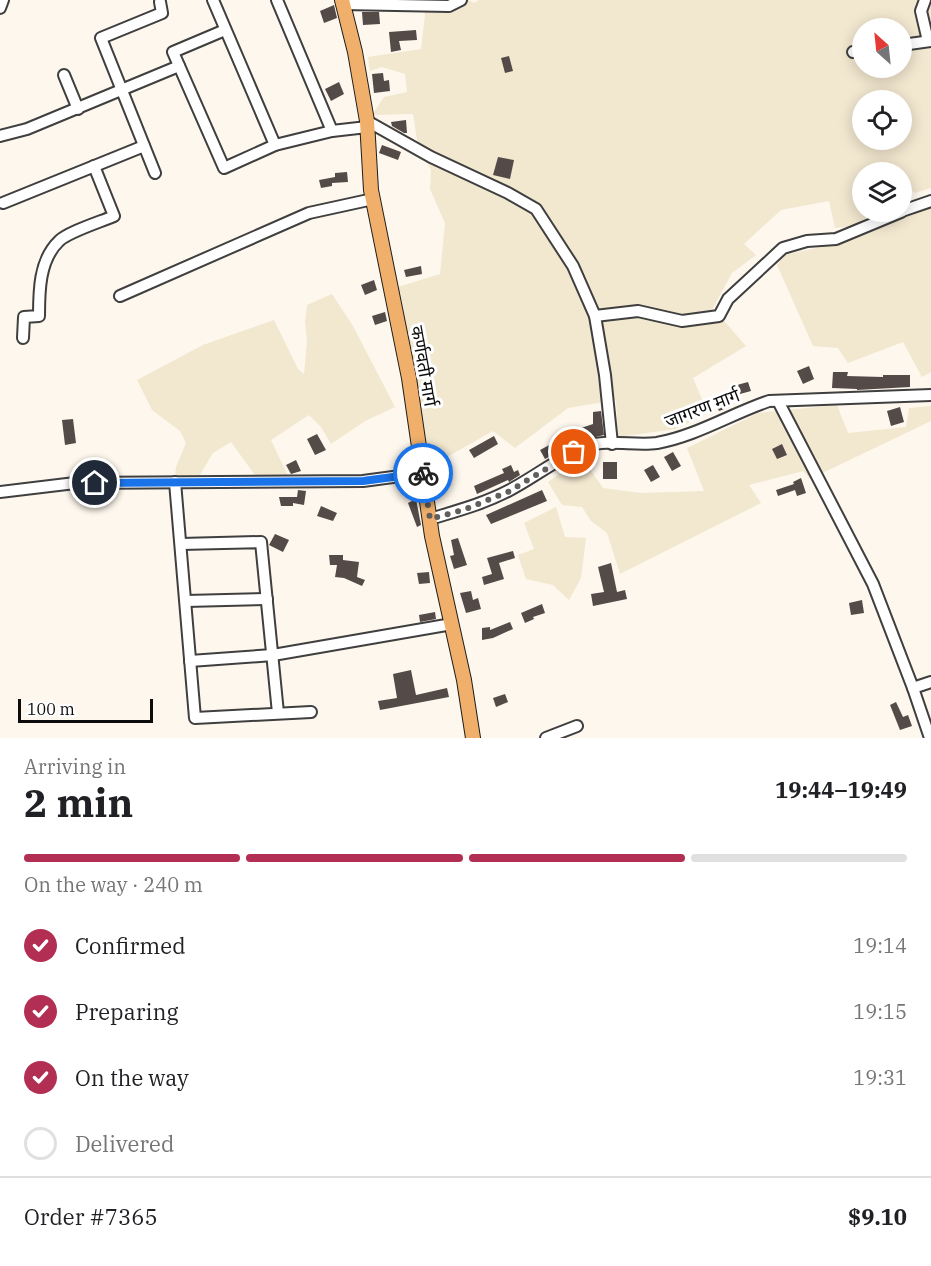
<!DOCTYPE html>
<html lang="en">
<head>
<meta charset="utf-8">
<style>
	body { margin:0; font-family:"IBM Plex Serif","Noto Sans Devanagari",serif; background:#f6f6f6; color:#202124; height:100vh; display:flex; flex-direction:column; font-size:22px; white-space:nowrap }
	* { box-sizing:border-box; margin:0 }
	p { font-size:20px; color:#757577 }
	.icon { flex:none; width:33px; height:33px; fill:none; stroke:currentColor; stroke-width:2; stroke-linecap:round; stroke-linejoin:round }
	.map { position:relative; height:738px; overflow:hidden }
	.sheet { display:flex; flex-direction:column; background:#fff; flex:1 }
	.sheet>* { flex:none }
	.needle { width:39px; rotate:333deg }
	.buttons { position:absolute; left:852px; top:18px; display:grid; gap:12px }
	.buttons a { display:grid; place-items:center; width:60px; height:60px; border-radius:50%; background:#fff; box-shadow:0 3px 15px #0003; font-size:30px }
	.scale { position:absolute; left:18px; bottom:15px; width:135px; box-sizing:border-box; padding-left:6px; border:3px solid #0c0c0c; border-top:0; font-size:16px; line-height:21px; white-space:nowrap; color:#0c0c0c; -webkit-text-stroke:4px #fff; paint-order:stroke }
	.pin { position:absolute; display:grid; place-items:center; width:51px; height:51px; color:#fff; margin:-26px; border:3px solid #fff; border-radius:50%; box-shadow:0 2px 6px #0007 }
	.courier { position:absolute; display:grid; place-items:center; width:60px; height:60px; margin:-30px; border:4px solid #1a73e8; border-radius:50%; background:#fff; color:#222; box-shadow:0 2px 8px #0007 }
	.summary em { font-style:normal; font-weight:700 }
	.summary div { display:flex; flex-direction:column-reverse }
	.summary { display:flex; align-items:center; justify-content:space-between; height:102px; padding:0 24px }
	h1 { font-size:39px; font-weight:700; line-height:45px }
	.bar { display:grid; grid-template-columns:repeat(4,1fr); gap:9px 6px; align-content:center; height:72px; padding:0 24px }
	.bar i { height:8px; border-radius:4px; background:#e0e0e0 }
	.bar .active { background:#b32e53 }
	.bar p { grid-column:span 4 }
	.line { display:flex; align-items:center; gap:15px; padding:0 24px; border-top:2px solid #e0e0e0 }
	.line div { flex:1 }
	ol { padding:0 24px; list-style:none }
	li { display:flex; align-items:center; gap:18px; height:66px }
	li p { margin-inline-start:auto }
	li .icon { padding:6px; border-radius:50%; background:#b32e53; color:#fff; stroke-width:4 }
	li:last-child { color:#757577 }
	li i { width:33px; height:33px; border:3px solid #e0e0e0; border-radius:50% }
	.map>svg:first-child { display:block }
	.farmland { fill:#f2e7cf; fill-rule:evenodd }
	.building { fill:#544b49 }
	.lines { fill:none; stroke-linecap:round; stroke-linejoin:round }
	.minor-casing { stroke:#3f3f3f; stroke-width:14 }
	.major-casing { stroke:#1d1d1d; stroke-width:16 }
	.minor { stroke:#fff; stroke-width:10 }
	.major { stroke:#f0b06b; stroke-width:14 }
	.done { stroke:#615e5b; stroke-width:6; stroke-dasharray:0 10.8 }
	.route { stroke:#1a73e8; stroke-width:8 }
	.labels { text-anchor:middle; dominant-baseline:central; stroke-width:6; stroke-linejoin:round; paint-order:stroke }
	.street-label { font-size:18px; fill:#0c0c0c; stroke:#fff }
</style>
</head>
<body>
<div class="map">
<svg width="931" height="738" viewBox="0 0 931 738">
	<rect width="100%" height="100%" fill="#fef7ed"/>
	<g class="farmland">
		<path d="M422,0h47l5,3 5,-3h452v188l-16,5 -13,-11v-10h-40v40l11,1 -19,13 -19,2 -6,-27 -48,9 -37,34 12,11 -24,18 -19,35 33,38 -53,32 15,35 -32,16 -58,8 -2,-37 -48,8 -53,40 -22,-17 -55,31 -13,-22 -27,-153 42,-13 5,-51 -15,-34 1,-19 -14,-30 -4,-26 -41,1 12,-18 23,-5 -2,-18 -23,-7 -12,4 -2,-14 53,-8 4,-34zM862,28h40v40h-40zM862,100h40v40h-40z"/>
		<polygon points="931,205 931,372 922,377 903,342 848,363 838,348 813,346 777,265 784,255 840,243 876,230"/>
		<polygon points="332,294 353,326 395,407 365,421 331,444 321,427 309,415 271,440 288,476 257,478 231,442 213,453 198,478 175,478 176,467 186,443 180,431 152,410 137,380 203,345 274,320 298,369 304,374 307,341 305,322 307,305"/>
		<polygon points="837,405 848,433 906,427 909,408 931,406 931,421 810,479 803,471 749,485 761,503 620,574 607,533 591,521 582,507 562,505 548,482 582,458 603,488 641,493 704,491 687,448 758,413"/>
		<polygon points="556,507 565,537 586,538 581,578 569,600 553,585 526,579 518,555 534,549 524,523"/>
	</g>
	<g class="building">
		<polygon points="334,5 337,18 324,23 320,11"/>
		<polygon points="362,12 379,12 380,24 363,25"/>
		<polygon points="416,30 417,40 399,41 401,50 391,52 389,32"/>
		<polygon points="509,56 513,71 505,73 501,58"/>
		<polygon points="383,73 384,81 389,80 390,91 374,93 372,74"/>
		<polygon points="339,82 344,94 331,101 325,89"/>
		<polygon points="406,120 407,133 404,133 392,126 391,122"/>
		<polygon points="382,145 401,152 398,160 379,153"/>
		<polygon points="498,157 514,160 510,179 493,175"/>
		<polygon points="347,172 348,182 332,183 332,186 321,188 319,180 335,177 335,173"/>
		<polygon points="421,266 422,274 406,277 404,270"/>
		<polygon points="374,280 377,290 365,295 361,285"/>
		<polygon points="385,312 387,321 375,325 372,316"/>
		<polygon points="809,366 814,379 803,384 797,371"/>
		<polygon points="833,372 848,372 847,376 883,377 883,375 910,375 910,387 857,390 857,389 832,388"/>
		<polygon points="748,382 751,391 740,394 737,385"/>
		<polygon points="727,398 730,407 719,411 715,402"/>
		<polygon points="900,407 904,422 891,426 887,411"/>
		<polygon points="601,411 604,435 583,440 583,438 545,459 540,450 581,428 593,424 593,412"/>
		<polygon points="73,419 76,443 65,445 62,420"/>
		<polygon points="317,434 326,450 315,455 307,439"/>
		<polygon points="494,436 498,444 474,458 469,450"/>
		<polygon points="782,444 787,455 777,459 772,449"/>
		<polygon points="673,452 681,466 672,471 664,457"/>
		<polygon points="296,460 301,471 291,474 286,465"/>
		<rect x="603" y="462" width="14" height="17"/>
		<polygon points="511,465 514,472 518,470 520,475 509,482 508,480 477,494 474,486 504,473 502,469"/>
		<polygon points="653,465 660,477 651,482 644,470"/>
		<polygon points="801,478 806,493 797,496 795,490 778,496 776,490 794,484 793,482"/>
		<polygon points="298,490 306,491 304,505 293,503 293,506 281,506 279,497 297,497"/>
		<polygon points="542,490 547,501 491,524 486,515"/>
		<polygon points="416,499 421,525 417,527 408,503"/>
		<polygon points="321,506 337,513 333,521 317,516"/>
		<polygon points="275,534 289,540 283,552 269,545"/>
		<polygon points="458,538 467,565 454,569 450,556 454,555 451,540"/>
		<polygon points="513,551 515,558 499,563 504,579 484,585 482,577 492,574 487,558"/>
		<polygon points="329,555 343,555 343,560 359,562 357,577 365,580 362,586 344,578 335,577 337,565 330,565"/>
		<polygon points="611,563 617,592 625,590 627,599 593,606 591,594 604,592 598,567"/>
		<polygon points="429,572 430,583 419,584 417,573"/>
		<polygon points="471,591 473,600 478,598 481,609 466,613 460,593"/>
		<polygon points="862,600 864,613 851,615 849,603"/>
		<polygon points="542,604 545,613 533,617 534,619 525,623 521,613"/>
		<polygon points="435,612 436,619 420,622 419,615"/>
		<polygon points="510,622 513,629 493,638 482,640 482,628 490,627 490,630"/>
		<polygon points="411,670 416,695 447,688 449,697 380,710 378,701 397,698 393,674"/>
		<polygon points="505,694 508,702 496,707 493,698"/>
		<polygon points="896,702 903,717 908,715 912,726 900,730 890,705"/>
	</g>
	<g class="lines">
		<defs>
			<g id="minor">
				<polyline points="213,0 275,145"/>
				<polyline points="277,0 332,131"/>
				<polyline points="925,0 921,11 928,41"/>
				<polyline points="343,4 449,6 461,0"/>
				<polyline points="0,8 3,0"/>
				<polyline points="225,30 173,52 224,168 275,145 332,131 367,127"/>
				<polyline points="902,45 931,41"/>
				<polyline points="853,52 862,51"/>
				<polyline points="64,75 78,109"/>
				<polyline points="367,121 431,157 508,193 536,209 573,266 595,316 605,375 612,444"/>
				<polyline points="0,136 27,129 179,66"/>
				<polyline points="155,173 101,38 162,13 160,2"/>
				<polyline points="3,203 144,146"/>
				<polyline points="902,211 931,201"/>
				<polyline points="120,296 309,213 373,199"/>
				<polyline points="595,316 638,311 682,321 719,316 728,299 783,248 807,241 836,239 901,212"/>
				<path d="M23,338l1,-21 15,-1c0,-24 0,-56 20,-75 9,-9 41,-19 55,-25l-20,-50"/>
				<polyline points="778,401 873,584 913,688 930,738"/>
				<polyline points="175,482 195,718 311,712"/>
				<polyline points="0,492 75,483 363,481 423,473"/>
				<path d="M430,519c26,-8 53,-15 78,-28 27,-14 51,-34 80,-45 19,-7 48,0 69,-3 39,-7 74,-29 112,-42l162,-6"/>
				<polyline points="181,544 261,542 278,713"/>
				<polyline points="186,601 267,599"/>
				<polyline points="190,661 273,655 452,624"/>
				<polyline points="913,688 931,682"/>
				<polyline points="546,738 577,726"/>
			</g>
			<polyline id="major" points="342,0 355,52 367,121 371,190 409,378 432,536 464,680 473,738"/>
		</defs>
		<use href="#minor" class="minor-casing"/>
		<use href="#major" class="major-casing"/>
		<use href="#minor" class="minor"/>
		<use href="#major" class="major"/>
	</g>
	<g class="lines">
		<polyline class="done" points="423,473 430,519 463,510 508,492 574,452"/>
		<polyline class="route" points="95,483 363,481 423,473"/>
	</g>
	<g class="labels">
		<g class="street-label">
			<text transform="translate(424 366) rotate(80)">कर्णवती मार्ग</text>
			<text transform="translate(702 408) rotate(-21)">जागरण मार्ग</text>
		</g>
	</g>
</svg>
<div class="buttons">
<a><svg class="needle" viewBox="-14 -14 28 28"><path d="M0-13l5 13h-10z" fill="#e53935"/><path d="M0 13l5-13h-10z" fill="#757577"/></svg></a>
<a><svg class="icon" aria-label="locate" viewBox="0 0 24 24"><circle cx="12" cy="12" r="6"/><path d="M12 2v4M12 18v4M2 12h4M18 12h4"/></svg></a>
<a><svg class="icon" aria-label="layers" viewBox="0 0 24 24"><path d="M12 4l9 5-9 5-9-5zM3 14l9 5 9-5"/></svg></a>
</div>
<div class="scale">100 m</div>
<div class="pin" style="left:574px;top:452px;background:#ea580c"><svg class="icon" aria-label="bag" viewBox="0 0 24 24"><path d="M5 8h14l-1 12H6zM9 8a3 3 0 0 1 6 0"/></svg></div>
<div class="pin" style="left:95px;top:483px;background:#1f2937"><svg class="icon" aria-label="home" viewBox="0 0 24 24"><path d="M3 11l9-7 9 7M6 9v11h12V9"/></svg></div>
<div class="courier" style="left:423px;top:473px"><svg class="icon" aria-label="bike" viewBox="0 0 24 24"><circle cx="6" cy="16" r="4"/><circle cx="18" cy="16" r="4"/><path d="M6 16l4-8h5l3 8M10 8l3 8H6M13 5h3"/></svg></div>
</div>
<section class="sheet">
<div class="summary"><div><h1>2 min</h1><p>Arriving in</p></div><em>19:44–19:49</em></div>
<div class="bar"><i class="active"></i><i class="active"></i><i class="active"></i><i></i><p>On the way · 240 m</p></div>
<ol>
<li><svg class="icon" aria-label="check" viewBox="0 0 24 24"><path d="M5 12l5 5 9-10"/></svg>Confirmed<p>19:14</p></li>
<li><svg class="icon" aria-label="check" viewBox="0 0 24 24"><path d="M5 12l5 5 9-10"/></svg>Preparing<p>19:15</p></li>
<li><svg class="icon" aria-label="check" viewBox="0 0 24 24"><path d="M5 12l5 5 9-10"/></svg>On the way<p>19:31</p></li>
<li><i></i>Delivered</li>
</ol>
<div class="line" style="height:78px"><div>Order #7365</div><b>$9.10</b></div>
</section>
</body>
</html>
